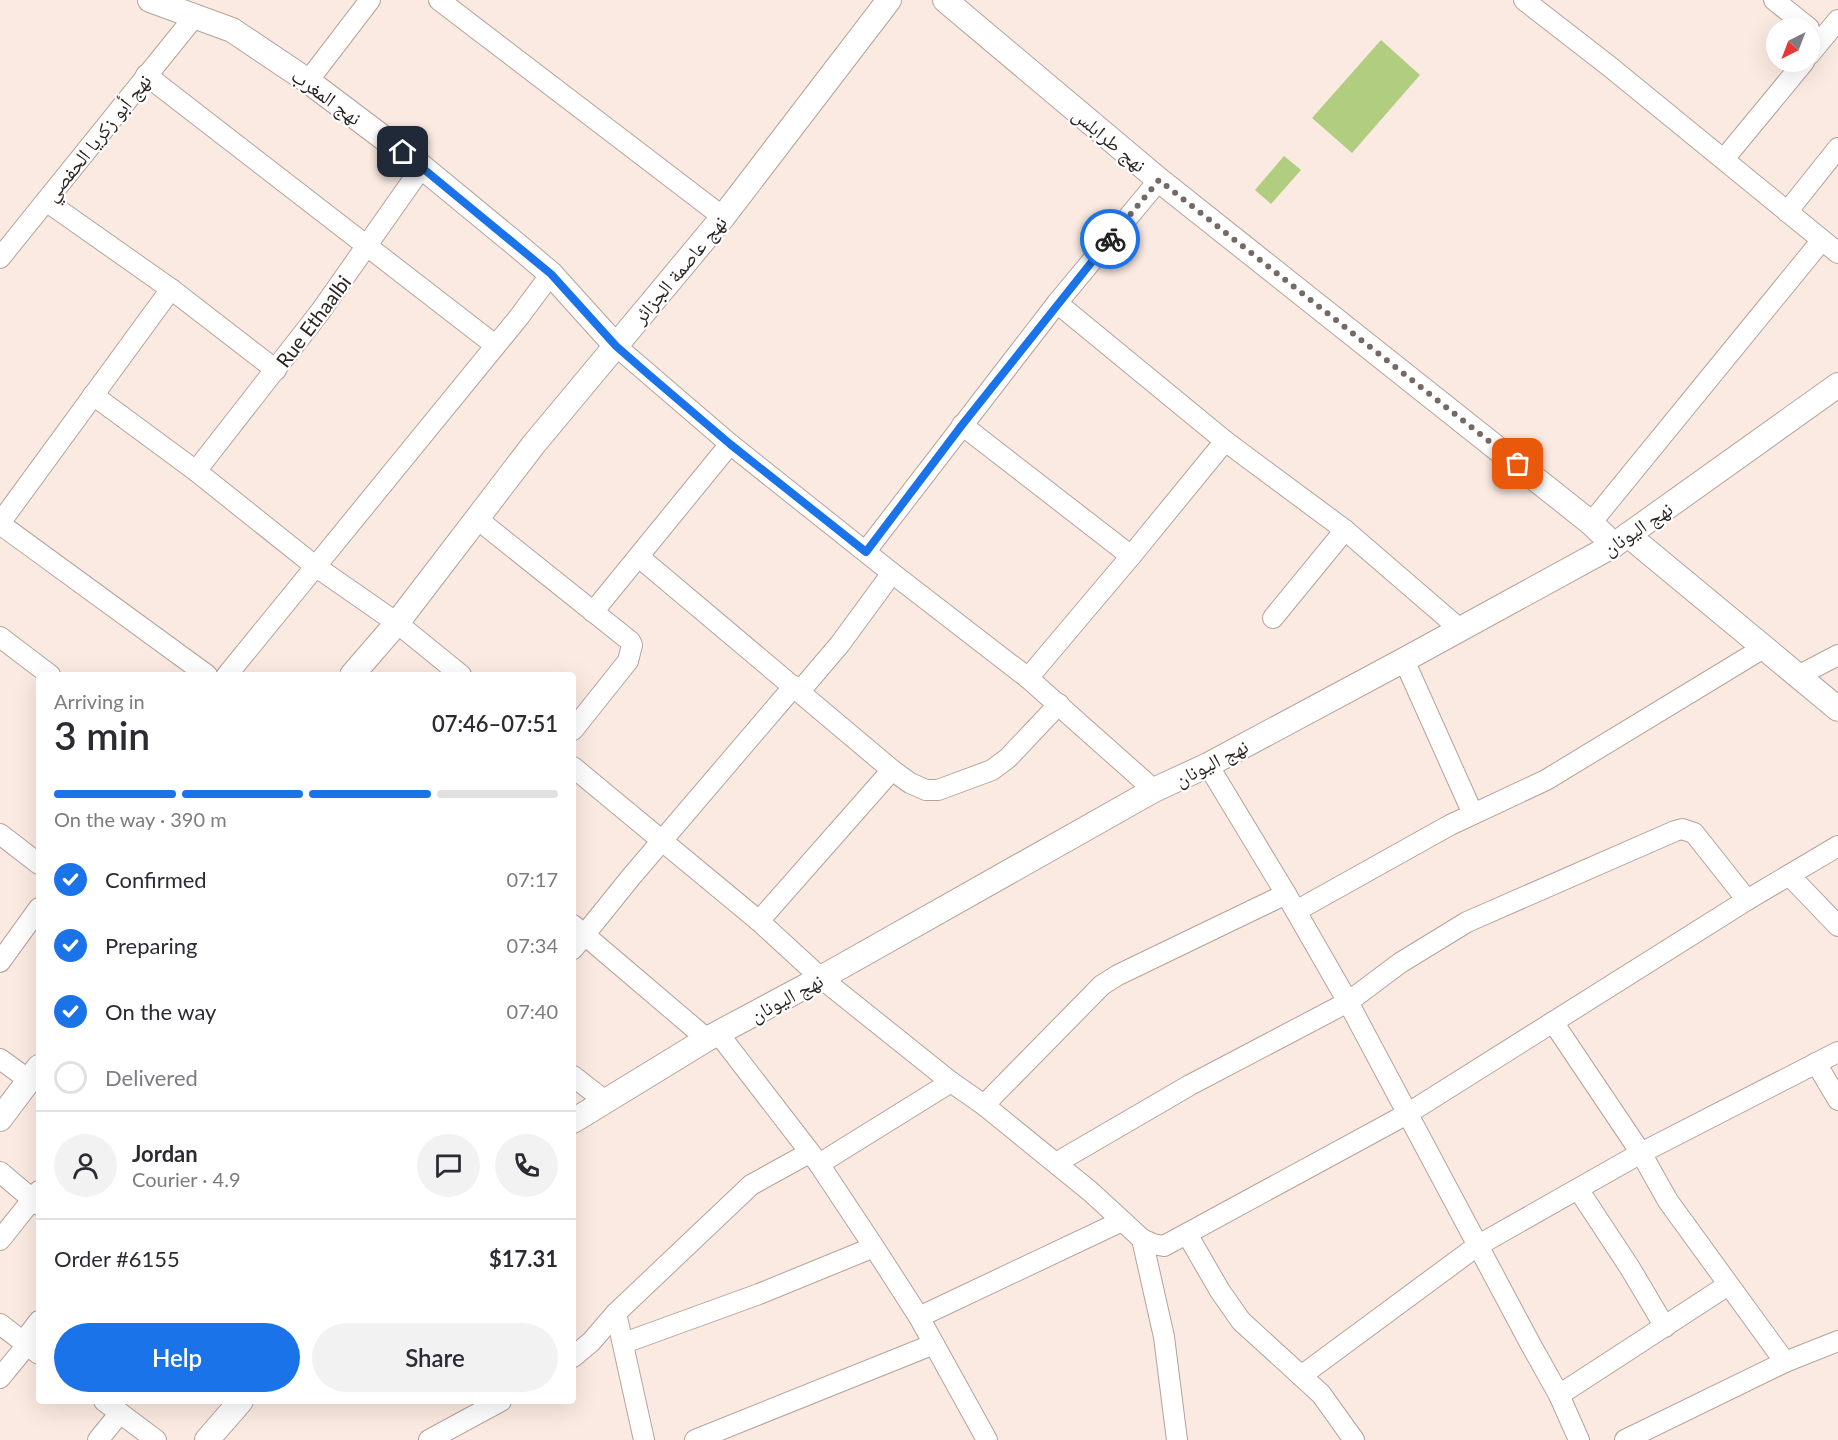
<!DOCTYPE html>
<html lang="en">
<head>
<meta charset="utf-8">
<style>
	body { margin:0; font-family:Lato,"Noto Naskh Arabic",sans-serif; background:#f2f2f3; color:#2b2b33; height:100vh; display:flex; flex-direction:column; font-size:22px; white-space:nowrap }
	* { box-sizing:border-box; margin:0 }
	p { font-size:20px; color:#7c7c81 }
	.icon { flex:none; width:33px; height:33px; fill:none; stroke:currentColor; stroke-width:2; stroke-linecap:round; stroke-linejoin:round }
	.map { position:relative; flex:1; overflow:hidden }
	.panel { position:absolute; left:36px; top:672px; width:540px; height:732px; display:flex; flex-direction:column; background:#fff; border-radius:6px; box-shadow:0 6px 24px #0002 }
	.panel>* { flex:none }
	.needle { width:39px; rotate:222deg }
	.fabs { position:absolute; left:1766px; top:18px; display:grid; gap:12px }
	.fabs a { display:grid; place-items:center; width:54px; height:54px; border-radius:50%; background:#fff; box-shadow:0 6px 24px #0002; font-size:30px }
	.pin { position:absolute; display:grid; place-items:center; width:51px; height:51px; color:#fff; margin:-26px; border-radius:12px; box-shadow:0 3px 9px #0006 }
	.courier { position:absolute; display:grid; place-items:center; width:60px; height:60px; margin:-30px; border:4px solid #1a73e8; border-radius:50%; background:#fff; color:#222; box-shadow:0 2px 8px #0007 }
	.headline em { font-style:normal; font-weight:600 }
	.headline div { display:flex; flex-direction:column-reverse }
	.headline { display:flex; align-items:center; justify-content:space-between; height:102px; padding:0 18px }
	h1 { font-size:39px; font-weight:600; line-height:45px }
	.bar { display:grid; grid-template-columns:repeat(4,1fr); gap:9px 6px; align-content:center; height:72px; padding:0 18px }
	.bar i { height:8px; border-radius:4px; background:#e1e1e2 }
	.bar .current { background:#1a73e8 }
	.bar p { grid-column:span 4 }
	.line { display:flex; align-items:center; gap:15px; padding:0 18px; border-top:2px solid #e1e1e2 }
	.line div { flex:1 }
	.round { display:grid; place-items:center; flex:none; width:63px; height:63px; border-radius:32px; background:#f2f2f3 }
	ol { padding:0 18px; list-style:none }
	li { display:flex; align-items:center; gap:18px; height:66px }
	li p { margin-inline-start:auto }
	li .icon { padding:6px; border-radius:50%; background:#1a73e8; color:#fff; stroke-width:4 }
	li:last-child { color:#7c7c81 }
	li i { width:33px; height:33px; border:3px solid #e1e1e2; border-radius:50% }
	.button { display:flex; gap:12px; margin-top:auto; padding:12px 18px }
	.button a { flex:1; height:69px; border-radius:36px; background:#1a73e8; color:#fff; font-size:24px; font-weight:600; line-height:69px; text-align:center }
	.button a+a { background:#f2f2f3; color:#2b2b33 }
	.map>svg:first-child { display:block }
	.green { fill:#b1cd7f }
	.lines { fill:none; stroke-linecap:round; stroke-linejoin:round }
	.minor-casing { stroke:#b4a39b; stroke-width:22 }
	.tertiary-casing { stroke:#b4a39b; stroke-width:26 }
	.minor { stroke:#fff; stroke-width:20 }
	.tertiary { stroke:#fff; stroke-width:24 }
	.done { stroke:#746964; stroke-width:6; stroke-dasharray:0 10.8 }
	.route { stroke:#1a73e8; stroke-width:8 }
	.labels { text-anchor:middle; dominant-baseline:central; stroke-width:4.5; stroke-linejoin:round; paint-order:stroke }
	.street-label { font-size:20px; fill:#2b2421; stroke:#fff }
</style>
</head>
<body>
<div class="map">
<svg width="1838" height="1440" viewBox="0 0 1838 1440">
	<rect width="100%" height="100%" fill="#fbeae1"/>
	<g class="green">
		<polygon points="1381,40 1420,75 1352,153 1312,118"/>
		<polygon points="1284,156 1301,170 1271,204 1255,190"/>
	</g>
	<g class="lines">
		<defs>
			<g id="minor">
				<polyline points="439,0 723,217"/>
				<polyline points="1524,0 1609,66 1838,253"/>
				<polyline points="1774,0 1809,28"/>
				<polyline points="1809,55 1838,20"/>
				<polyline points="146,75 495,345"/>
				<polyline points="308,81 370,0"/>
				<polyline points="1724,159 1804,62"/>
				<polyline points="46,201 171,289 276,370"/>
				<polyline points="1787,212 1838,148"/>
				<polyline points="0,258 195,16"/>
				<polyline points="1057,303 1225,441 1345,530 1461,630"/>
				<polyline points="616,346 730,444 892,573 1028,678 1154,790"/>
				<polyline points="93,395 196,471 315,566 397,623 461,675"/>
				<polyline points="962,425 1131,556"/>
				<polyline points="196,471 320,312 422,167"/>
				<polyline points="476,518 630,641 632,645 628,661 573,730"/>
				<polyline points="0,523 171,289"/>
				<polyline points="1591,523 1822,240"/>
				<polyline points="0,524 207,675"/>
				<polyline points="866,551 1057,303 1159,180"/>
				<polyline points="639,557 892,770 910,783 926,790 938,790 992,770 1008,758 1059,704"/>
				<polyline points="593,612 730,444"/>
				<polyline points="1273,618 1345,530"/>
				<polyline points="0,637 50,675"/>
				<polyline points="1404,660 1473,814"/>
				<polyline points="227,675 519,317 551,274"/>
				<polyline points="1798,676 1838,655"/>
				<polyline points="1028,678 1131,556 1225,441"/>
				<polyline points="800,691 840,644 892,573"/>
				<polyline points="1208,765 1286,894 1348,1002 1531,1345 1559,1395 1579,1440"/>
				<polyline points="573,767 759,921 821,978 951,1082 984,1105 1102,985 1118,975 1286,894"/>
				<polyline points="0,834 39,864"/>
				<polyline points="1789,875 1838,926"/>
				<polyline points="1296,911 1450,825 1546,780 1765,647"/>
				<polyline points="759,921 892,770"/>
				<polyline points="573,925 707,1039"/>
				<polyline points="573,949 631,877 794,686"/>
				<polyline points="0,962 39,908"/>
				<polyline points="1553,1022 1641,1153 1668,1201 1785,1362 1838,1341"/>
				<polyline points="718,1033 819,1164 874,1247 919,1317 987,1440"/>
				<polyline points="0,1059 29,1080"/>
				<polyline points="1816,1063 1838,1100"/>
				<polyline points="573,1076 605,1101"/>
				<polyline points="984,1105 1091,1192 1142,1239 1153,1244 1164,1246 1407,1114 1747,900 1838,846"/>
				<polyline points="1056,1163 1190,1085 1348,1002 1400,963 1467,922 1675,831 1682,829 1694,833 1747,900"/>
				<polyline points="819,1164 951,1082"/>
				<polyline points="0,1172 39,1205"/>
				<polyline points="1578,1189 1630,1268 1665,1327"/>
				<polyline points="1187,1234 1220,1291 1241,1321 1321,1394 1354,1440"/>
				<polyline points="1142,1239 1164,1337 1177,1440"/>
				<polyline points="0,1240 39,1191"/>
				<polyline points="616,1313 644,1440"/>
				<polyline points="919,1317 1122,1221"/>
				<polyline points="0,1324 39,1354"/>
				<polyline points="23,1342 39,1321"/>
				<polyline points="624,1343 759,1294 874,1247"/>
				<polyline points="573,1357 591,1342 616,1313 751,1185 809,1153"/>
				<polyline points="1301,1376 1477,1246 1641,1153 1838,1052"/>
				<polyline points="0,1378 27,1345"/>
				<polyline points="1559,1395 1728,1285"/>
				<polyline points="104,1401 156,1440"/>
				<polyline points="98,1440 120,1413"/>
				<polyline points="429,1440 501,1401"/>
				<polyline points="695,1440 934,1344"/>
				<polyline points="1625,1440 1785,1362"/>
			</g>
			<g id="tertiary">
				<polyline points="150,0 232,30 308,81 422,167 518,246 551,274 616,346"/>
				<polyline points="945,0 1159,180 1591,523 1614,545"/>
				<polyline points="1628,535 1838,709"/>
				<polyline points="352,675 397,623 534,444 723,217 889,0"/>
				<polyline points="0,1119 39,1067"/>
				<polyline points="573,1121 707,1039 821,978 1154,790 1208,765 1404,660 1614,545 1838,385"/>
				<polyline points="207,1440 241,1401"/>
			</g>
		</defs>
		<use href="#minor" class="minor-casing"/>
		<use href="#tertiary" class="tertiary-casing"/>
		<use href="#minor" class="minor"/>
		<use href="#tertiary" class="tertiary"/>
	</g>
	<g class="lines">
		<polyline class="done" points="1110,239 1159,180 1518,464"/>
		<polyline class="route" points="403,152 551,274 616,346 648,374 730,444 866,552 962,425 1110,239"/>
	</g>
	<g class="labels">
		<g class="street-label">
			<text transform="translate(327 96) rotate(36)">نهج المغرب</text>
			<text transform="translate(97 137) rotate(-51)">نهج أبو زكريا الحفصي</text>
			<text transform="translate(1110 139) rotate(40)">نهج طرابلس</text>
			<text transform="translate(679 269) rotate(-50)">نهج عاصمة الجزائر</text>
			<text transform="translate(313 321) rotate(-53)">Rue Ethaalbi</text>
			<text transform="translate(1637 528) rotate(-34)">نهج اليونان</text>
			<text transform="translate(1211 762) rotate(-27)">نهج اليونان</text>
			<text transform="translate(786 997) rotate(-28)">نهج اليونان</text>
		</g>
	</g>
</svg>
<div class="fabs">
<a><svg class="needle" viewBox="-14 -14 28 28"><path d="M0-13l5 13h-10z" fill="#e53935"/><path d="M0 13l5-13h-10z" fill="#7c7c81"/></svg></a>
</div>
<div class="pin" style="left:1518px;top:464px;background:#ea580c"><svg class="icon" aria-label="bag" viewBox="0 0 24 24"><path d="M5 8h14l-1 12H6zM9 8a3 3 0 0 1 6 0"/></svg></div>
<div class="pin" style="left:403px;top:152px;background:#1f2937"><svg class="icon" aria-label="home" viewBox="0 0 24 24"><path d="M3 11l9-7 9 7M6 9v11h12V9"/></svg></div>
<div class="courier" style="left:1110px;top:239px"><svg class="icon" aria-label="bike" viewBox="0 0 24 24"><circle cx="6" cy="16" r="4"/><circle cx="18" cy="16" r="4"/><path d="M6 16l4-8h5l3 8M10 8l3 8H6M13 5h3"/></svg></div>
<section class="panel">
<div class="headline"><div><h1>3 min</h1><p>Arriving in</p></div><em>07:46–07:51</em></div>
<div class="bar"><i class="current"></i><i class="current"></i><i class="current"></i><i></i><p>On the way · 390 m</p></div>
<ol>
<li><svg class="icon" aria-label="check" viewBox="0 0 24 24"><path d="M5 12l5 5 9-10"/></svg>Confirmed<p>07:17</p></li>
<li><svg class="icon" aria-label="check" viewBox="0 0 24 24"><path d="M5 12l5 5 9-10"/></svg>Preparing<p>07:34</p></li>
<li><svg class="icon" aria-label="check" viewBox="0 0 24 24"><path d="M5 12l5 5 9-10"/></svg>On the way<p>07:40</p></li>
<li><i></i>Delivered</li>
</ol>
<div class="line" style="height:108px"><a class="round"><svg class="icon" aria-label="person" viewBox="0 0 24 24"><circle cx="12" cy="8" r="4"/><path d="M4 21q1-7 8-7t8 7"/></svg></a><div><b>Jordan</b><p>Courier · 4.9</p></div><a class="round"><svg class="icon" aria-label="chat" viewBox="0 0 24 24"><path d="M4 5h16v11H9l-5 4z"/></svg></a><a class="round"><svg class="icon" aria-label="phone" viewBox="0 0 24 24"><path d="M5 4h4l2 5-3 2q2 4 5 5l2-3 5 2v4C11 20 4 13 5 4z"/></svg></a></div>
<div class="line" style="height:78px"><div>Order #6155</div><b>$17.31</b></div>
<div class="button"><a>Help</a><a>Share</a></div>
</section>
</div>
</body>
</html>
